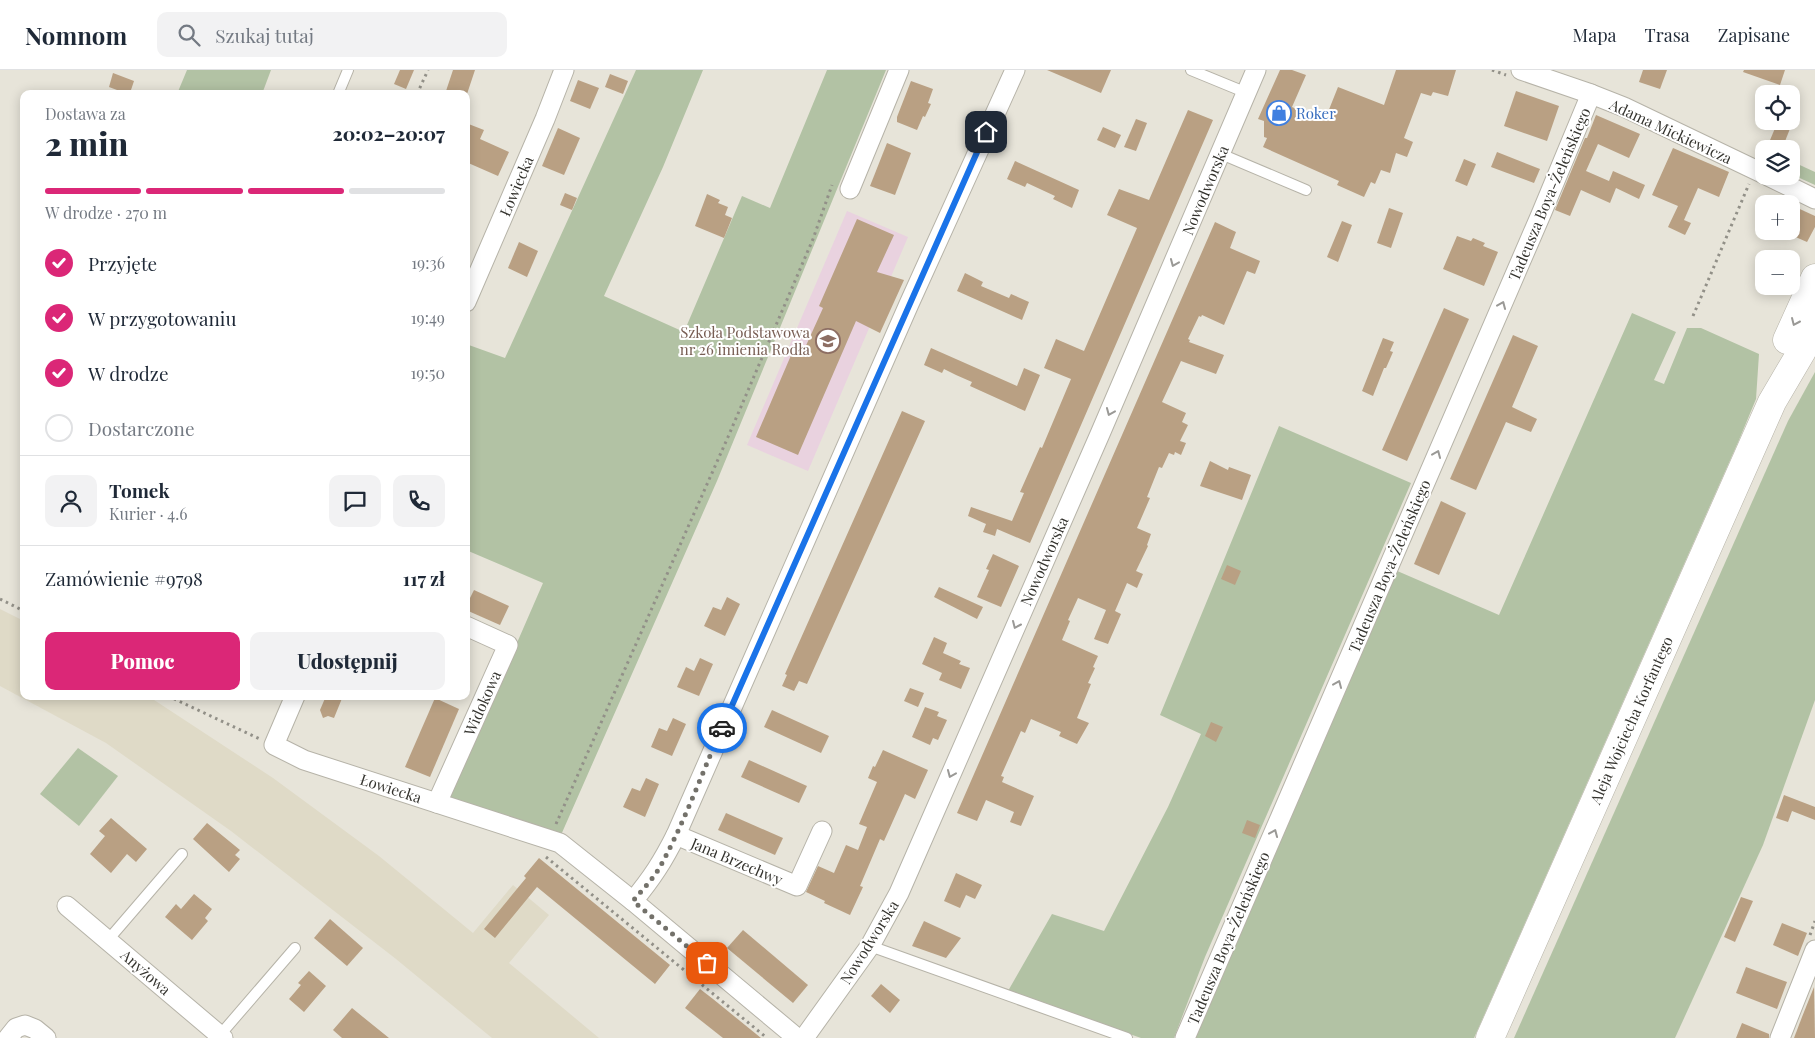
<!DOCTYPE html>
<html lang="pl">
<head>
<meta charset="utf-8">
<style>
	body { margin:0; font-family:"Playfair Display",serif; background:#f2f2f3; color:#1f2937; height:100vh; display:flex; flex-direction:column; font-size:19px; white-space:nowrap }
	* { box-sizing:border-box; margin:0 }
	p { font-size:16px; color:#747a83 }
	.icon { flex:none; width:28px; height:28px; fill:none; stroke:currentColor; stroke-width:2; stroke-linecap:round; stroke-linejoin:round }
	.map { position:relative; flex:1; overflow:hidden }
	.side { position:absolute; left:20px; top:20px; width:450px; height:610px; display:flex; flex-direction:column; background:#fff; border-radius:10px; box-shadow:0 2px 12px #0003 }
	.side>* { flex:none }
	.fabs { position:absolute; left:1755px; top:15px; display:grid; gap:10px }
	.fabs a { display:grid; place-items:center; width:45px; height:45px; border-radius:10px; background:#fff; box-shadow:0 2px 12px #0003; font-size:25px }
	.pin { position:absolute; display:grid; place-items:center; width:42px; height:42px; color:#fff; margin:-21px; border-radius:10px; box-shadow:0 2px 8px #0006 }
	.courier { position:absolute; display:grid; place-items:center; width:50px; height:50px; margin:-25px; border:4px solid #1a73e8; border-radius:50%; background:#fff; color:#222; box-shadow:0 1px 6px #0007 }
	.overview em { font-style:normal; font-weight:800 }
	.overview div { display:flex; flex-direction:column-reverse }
	.overview { display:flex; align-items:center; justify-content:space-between; height:85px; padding:0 25px }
	h1 { font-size:32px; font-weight:800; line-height:38px }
	.bar { display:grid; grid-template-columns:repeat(4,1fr); gap:8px 5px; align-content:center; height:60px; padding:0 25px }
	.bar i { height:6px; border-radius:4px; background:#e0e1e3 }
	.bar .active { background:#db2777 }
	.bar p { grid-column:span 4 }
	.line { display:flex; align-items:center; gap:12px; padding:0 25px; border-top:1px solid #e0e1e3 }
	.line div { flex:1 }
	.round { display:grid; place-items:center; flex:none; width:52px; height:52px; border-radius:10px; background:#f2f2f3 }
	ol { padding:0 25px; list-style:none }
	li { display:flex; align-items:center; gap:15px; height:55px }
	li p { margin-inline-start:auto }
	li .icon { padding:5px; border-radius:50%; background:#db2777; color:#fff; stroke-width:4 }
	li:last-child { color:#747a83 }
	li i { width:28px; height:28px; border:2px solid #e0e1e3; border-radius:50% }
	.cta { display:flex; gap:10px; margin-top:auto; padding:10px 25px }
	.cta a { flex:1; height:58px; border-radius:10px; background:#db2777; color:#fff; font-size:20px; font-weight:800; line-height:58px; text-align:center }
	.cta a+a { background:#f2f2f3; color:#1f2937 }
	header { display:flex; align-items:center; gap:30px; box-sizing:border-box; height:70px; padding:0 25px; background:#fff; border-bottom:1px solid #e0e1e3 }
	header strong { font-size:24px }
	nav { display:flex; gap:28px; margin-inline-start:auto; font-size:18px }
	.search { width:350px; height:45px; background:#f2f2f3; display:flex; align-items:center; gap:12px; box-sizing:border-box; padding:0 18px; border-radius:10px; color:#747a83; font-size:19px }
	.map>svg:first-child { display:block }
	.built { fill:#dfdac7 }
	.education { fill:#e9d2df }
	.green { fill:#b2c2a4 }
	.building { fill:#b9a083 }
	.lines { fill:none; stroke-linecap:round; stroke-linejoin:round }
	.lane-casing { stroke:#b6b3a8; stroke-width:12 }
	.street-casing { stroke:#b6b3a8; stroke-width:21 }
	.secondary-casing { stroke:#b6b3a8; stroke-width:29 }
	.path { stroke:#929088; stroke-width:3; stroke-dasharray:2.5 4; stroke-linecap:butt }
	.lane { stroke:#fff; stroke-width:10 }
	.street { stroke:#fff; stroke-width:19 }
	.secondary { stroke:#fff; stroke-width:28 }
	.oneway { stroke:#9a9996 }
	.done { stroke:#73716a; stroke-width:5; stroke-dasharray:0 9 }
	.route { stroke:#1a73e8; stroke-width:6 }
	.labels { text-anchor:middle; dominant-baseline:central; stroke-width:4; stroke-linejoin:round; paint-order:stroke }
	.shop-label { font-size:15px; fill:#366cbe; stroke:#fff; text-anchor:start }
	.street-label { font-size:15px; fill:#34332e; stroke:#fff }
	.education-label { font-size:15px; fill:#785e54; stroke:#fff; text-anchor:end }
</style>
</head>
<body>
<header>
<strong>Nomnom</strong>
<div class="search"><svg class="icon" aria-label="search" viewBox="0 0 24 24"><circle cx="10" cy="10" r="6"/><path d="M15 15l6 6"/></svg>Szukaj tutaj</div>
<nav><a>Mapa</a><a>Trasa</a><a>Zapisane</a></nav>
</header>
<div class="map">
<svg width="1815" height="968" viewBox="0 0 1815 968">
	<rect width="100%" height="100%" fill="#e7e4d9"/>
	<polygon class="built" points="0,539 24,551 24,626 148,626 273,708 379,786 473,863 513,815 549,845 509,893 599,968 492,968 396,889 231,761 106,673 0,616"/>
	<polygon class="education" points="847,141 908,167 808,401 747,375"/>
	<g class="green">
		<polygon points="187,0 271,0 262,24 177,24"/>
		<polygon points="636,0 703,0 663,97 604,226 684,262 742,126 770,138 827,0 886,0 717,411 561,765 450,727 543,513 466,480 466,274 505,288"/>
		<polygon points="1791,91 1815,102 1815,115 1791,104"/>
		<polygon points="1632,243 1676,262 1654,310 1664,314 1687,258 1701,258 1759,284 1756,329 1739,370 1474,968 1191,968 1395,500 1499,545"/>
		<polygon points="1815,302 1815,630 1763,775 1675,968 1514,968 1788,351"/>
		<polygon points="1279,356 1411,413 1205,887 1174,968 1141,968 1008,921 1052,844 1104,861 1168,737 1201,664 1160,645"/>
		<polygon points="78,678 118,706 79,756 40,724"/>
	</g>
	<g class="building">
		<polygon points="400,0 414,0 406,19 394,14"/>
		<polygon points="453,0 475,0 467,24 455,24 446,21"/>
		<polygon points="1047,0 1111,0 1101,23"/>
		<polygon points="1280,0 1292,0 1306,5 1292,37 1316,48 1318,44 1326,47 1338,17 1384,35 1396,0 1456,0 1448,26 1433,22 1431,26 1421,23 1404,68 1413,72 1407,87 1396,83 1390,103 1381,100 1375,114 1371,112 1364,127 1337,115 1339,111 1263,77 1267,68 1264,67 1264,51 1258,49"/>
		<polygon points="1643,0 1667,0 1660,19 1639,12"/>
		<polygon points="1744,0 1785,0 1780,15 1743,2"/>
		<polygon points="113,3 134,11 130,23 125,23 109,17"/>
		<polygon points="610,4 628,11 623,24 605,17"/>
		<polygon points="578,10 599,18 590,39 570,31"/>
		<polygon points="911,11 933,19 928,33 931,34 925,47 923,46 917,60 897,52 897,47"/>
		<polygon points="1516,21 1559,36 1547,71 1504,56"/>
		<polygon points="1188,40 1213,50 1030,473 997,459 995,466 983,462 986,454 968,446 971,437 1012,451 1024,423 1020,422 1040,377 1042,378 1071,309 1044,298 1056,269 1084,281 1137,158 1107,145 1119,119 1149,130"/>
		<polygon points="1596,45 1640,64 1629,88 1598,74 1586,101 1609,111 1613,101 1645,115 1639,129 1616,118 1610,133 1581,120 1570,146 1555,140 1585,68 1587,68"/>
		<polygon points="1136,49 1147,53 1136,81 1124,77"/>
		<polygon points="1778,51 1793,51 1782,79 1777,79 1768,75"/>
		<polygon points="466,53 484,60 480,69 509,82 498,106 466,92"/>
		<polygon points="1103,57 1121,65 1115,78 1097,70"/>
		<polygon points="558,58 580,68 564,105 542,96"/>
		<polygon points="887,73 911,83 895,125 870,116"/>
		<polygon points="1673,78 1729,102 1719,127 1698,118 1684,150 1691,153 1685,165 1668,157 1678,136 1652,125"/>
		<polygon points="1497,82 1540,99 1534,113 1491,97"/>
		<polygon points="1464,89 1476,94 1467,116 1455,111"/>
		<polygon points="1015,91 1079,120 1072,138 1053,129 1055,126 1027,113 1025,117 1007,109"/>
		<polygon points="565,123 577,128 572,140 560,135"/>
		<polygon points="707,124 720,130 718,133 728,137 725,145 732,148 724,168 695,156"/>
		<polygon points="1791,135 1815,146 1815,157 1807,172 1791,165"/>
		<polygon points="1389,138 1403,143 1391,178 1377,173"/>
		<polygon points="857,149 894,165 877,202 904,210 880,263 856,251 798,385 756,367 795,276 804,280 823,238 819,236"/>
		<polygon points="1342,151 1352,155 1338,192 1327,187"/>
		<polygon points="1215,152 1236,162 1230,178 1260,191 1255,204 1247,201 1224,255 1202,245 1201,247 1199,246 1188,269 1190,270 1189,272 1224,285 1216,304 1181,291 1162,332 1186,343 1182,352 1188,355 1180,371 1186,373 1181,385 1175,382 1174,385 1169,383 1162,398 1159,397 1147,427 1150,428 1137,458 1151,464 1147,475 1148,476 1136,501 1143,504 1137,518 1127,513 1115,541 1121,544 1108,574 1094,569 1106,540 1078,528 1068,550 1070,551 1062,570 1098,586 1093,597 1095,598 1088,613 1091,614 1077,648 1089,653 1077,674 1059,666 1061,662 1031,649 1025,663 1021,661 1001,706 1004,707 1002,712 1034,726 1021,756 1010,752 1014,742 986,730 977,751 957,743"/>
		<polygon points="1457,166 1471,171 1473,168 1485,173 1483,176 1498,182 1484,216 1443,199"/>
		<polygon points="519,172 538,181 527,207 508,198"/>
		<polygon points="965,203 983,212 981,216 1009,228 1011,224 1029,232 1022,250 957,221"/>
		<polygon points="1444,238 1469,249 1407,391 1382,380"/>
		<polygon points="1513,265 1538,276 1512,337 1537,349 1531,362 1506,352 1476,420 1450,409"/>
		<polygon points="1383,268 1394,272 1390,281 1393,282 1386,298 1384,298 1373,326 1362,321"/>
		<polygon points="931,278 1017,316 1024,298 1040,305 1025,341 970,316 972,312 956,305 944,299 942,303 924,295"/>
		<polygon points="902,341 925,351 807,614 799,611 794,621 782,616 787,605 785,604"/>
		<polygon points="1210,391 1228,400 1229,397 1251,405 1242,430 1200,416"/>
		<polygon points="1441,431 1466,443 1439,505 1414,494"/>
		<polygon points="993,484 1019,496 1001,537 977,527 989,500 986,499"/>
		<polygon points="1227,495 1241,501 1235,515 1221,509"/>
		<polygon points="939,517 983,537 977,549 934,527"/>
		<polygon points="474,520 509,536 500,555 466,540 466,536"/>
		<polygon points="727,527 740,534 725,566 704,556 713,537 721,540"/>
		<polygon points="934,567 947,573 943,583 961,591 959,594 970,598 961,619 939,610 942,603 922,594"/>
		<polygon points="700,588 713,594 699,626 677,617 686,597 694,601"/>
		<polygon points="910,618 924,623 918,637 904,631"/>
		<polygon points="326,626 343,626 334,648 328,646 323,648 320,640"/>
		<polygon points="435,628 459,639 430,707 405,697"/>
		<polygon points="925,637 939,642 937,646 947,650 938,670 933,668 930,675 912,667"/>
		<polygon points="772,640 829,666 821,683 764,657"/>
		<polygon points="673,648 686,654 672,686 651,677 659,658 667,661"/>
		<polygon points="1211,652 1223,657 1216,672 1205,666"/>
		<polygon points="883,680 928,700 915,729 905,724 884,771 880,769 860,816 863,817 850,845 824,833 825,831 806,822 818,796 834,803 846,775 858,780 867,757 859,754 877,712 868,708 873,696 875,697"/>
		<polygon points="749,690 807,716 799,733 741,707"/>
		<polygon points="646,708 659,714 645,747 623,737 632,718 640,721"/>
		<polygon points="1784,725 1815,737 1815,750 1792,741 1788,752 1776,748"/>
		<polygon points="726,743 783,768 775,785 718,760"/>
		<polygon points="111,748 147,779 136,792 127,784 111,803 90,784 105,766 99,761"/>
		<polygon points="1247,750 1260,755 1255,768 1242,763"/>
		<polygon points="207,753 240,780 235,785 240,789 229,802 193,769"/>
		<polygon points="539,788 670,895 655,914 537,817 495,868 484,859 526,808 524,806"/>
		<polygon points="956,803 982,815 975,829 966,825 960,838 944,831"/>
		<polygon points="194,824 212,839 205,848 208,851 192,870 165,847 176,834 181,839"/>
		<polygon points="1741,827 1753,831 1735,872 1724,867"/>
		<polygon points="330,849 363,878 347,896 314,868"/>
		<polygon points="924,851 961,868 946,888 912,876"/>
		<polygon points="1782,853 1807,863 1798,886 1773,875"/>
		<polygon points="743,860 808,915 793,933 727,878"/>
		<polygon points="1746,897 1787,912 1777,939 1736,923"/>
		<polygon points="309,901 326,916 304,942 289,929 301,915 298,913"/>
		<polygon points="881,914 900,930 890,943 871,926"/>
		<polygon points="1814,917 1815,968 1794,968 1802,947"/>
		<polygon points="700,919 713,929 761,968 723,968 685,938"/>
		<polygon points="352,938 363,947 389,968 342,968 333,960"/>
		<polygon points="1742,953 1769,964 1769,968 1736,968"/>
	</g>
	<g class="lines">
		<defs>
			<g id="lane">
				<polyline points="1191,0 1247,23"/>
				<polyline points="338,24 348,0"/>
				<polyline points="1221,84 1306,120"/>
				<polyline points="108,870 182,784"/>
				<polyline points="870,876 1127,968"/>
				<polyline points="220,965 295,878"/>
			</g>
			<g id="street">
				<polyline points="1521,0 1591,24 1624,37 1764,104"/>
				<polyline points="1768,106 1815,129"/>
				<polyline points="850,119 899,0"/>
				<polyline points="466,232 545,49 564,0"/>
				<polyline points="295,626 274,675 304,690 560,773 633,831 797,968"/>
				<polyline points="437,733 508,575 466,556"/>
				<polyline points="676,765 797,816 822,761"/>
				<path d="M633,831c19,-23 30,-40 43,-66l233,-531 106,-234"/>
				<polyline points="67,836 223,968"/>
				<polyline points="8,968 16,958 25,955 35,959 46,968"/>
				<polyline points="804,968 870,876 899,823 1100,364 1256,0"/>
				<polyline points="1185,968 1542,142 1591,24"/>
				<polyline points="1780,968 1815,880"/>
			</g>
			<g id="secondary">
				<polyline points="1787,270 1815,208"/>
				<polyline points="1490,968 1772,332 1802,281 1815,251"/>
			</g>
		</defs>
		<use href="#lane" class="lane-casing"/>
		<use href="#street" class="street-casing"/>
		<use href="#secondary" class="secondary-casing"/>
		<g class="path">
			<polyline points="1492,0 1506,5"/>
			<polyline points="417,24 428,0"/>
			<polyline points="1693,246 1749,114"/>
			<polyline points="0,529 24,541"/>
			<polyline points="168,626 260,669"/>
			<polyline points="556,754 728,367 813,169 832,115"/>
			<polyline points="546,787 767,968"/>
			<polyline points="1810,865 1815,851"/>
		</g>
		<use href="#lane" class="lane"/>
		<use href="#street" class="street"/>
		<use href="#secondary" class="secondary"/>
	</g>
	<defs><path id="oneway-chevron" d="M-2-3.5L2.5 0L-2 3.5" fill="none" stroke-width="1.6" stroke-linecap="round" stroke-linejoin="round" transform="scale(1.25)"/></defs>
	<g class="oneway">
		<use href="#oneway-chevron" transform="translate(1174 193) rotate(113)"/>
		<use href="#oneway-chevron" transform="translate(1502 235) rotate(-67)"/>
		<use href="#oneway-chevron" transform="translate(1795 252) rotate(114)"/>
		<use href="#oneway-chevron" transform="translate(1110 342) rotate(113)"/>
		<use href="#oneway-chevron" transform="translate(1437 384) rotate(-67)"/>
		<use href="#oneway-chevron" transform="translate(1016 555) rotate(114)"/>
		<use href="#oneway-chevron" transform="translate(1338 614) rotate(-67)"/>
		<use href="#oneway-chevron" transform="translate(951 704) rotate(113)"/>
		<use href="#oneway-chevron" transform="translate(1274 763) rotate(-67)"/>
	</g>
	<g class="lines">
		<path class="done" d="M707,893l-74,-62c10,-12 21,-23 28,-36 24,-44 41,-92 61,-137"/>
		<polyline class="route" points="722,658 986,62"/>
	</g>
	<defs>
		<symbol id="shop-ring" viewBox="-11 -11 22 22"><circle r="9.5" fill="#fff" stroke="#3f7fe0" stroke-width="1.5"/><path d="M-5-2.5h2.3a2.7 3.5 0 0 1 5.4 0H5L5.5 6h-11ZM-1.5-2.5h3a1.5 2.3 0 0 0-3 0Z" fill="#3f7fe0"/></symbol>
		<symbol id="school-ring" viewBox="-11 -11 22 22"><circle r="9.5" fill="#fff" stroke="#8d6e63" stroke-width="1.5"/><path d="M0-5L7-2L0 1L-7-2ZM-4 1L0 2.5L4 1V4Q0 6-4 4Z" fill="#8d6e63"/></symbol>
	</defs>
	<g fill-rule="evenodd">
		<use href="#shop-ring" x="1265" y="29" width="28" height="28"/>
		<use href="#school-ring" x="814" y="257" width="28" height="28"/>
	</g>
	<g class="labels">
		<g class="shop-label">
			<text x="1296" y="43">Roker</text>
		</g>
		<g class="street-label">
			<text transform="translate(1671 61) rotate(25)">Adama Mickiewicza</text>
			<text transform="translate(516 116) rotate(-67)">Łowiecka</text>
			<text transform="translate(1205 120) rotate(-67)">Nowodworska</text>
			<text transform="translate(1549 124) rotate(-67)">Tadeusza Boya-Żeleńskiego</text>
			<text transform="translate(1044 491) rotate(-66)">Nowodworska</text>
			<text transform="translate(1389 496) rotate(-67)">Tadeusza Boya-Żeleńskiego</text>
			<text transform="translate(482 633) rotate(-66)">Widokowa</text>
			<text transform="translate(1631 650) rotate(-66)">Aleja Wojciecha Korfantego</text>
			<text transform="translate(391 718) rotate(18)">Łowiecka</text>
			<text transform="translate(737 791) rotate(23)">Jana Brzechwy</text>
			<text transform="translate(1228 868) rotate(-67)">Tadeusza Boya-Żeleńskiego</text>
			<text transform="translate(869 872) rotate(-58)">Nowodworska</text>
			<text transform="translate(146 902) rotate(41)">Anyżowa</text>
		</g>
		<g class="education-label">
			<text x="810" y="262">Szkoła Podstawowa<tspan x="810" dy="17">nr 26 imienia Rodła</tspan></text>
		</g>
	</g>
</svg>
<div class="fabs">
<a><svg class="icon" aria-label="locate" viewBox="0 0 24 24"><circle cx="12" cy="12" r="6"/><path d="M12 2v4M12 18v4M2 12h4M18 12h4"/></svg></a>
<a><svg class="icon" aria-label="layers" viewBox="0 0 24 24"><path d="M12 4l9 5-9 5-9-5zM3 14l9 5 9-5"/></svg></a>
<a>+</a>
<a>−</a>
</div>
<div class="pin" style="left:707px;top:893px;background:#ea580c"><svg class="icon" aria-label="bag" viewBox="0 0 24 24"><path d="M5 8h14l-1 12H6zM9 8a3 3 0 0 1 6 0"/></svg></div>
<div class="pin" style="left:986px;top:62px;background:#1f2937"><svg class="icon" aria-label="home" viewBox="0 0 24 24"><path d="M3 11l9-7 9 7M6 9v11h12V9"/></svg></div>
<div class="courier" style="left:722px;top:658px"><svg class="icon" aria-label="car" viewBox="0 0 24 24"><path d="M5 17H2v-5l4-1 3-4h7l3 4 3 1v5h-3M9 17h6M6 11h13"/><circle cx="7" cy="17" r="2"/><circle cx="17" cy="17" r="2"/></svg></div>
<section class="side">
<div class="overview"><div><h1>2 min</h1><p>Dostawa za</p></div><em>20:02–20:07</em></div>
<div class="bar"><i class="active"></i><i class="active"></i><i class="active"></i><i></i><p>W drodze · 270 m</p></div>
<ol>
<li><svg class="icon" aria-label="check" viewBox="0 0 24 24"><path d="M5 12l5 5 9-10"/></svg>Przyjęte<p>19:36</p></li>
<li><svg class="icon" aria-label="check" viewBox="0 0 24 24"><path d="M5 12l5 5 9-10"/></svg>W przygotowaniu<p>19:49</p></li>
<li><svg class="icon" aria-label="check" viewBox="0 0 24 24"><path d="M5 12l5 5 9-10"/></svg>W drodze<p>19:50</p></li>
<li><i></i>Dostarczone</li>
</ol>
<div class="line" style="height:90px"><a class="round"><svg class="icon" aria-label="person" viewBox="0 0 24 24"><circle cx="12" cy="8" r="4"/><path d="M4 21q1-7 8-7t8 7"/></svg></a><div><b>Tomek</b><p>Kurier · 4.6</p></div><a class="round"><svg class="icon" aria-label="chat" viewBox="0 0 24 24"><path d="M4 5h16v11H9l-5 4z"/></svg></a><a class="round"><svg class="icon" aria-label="phone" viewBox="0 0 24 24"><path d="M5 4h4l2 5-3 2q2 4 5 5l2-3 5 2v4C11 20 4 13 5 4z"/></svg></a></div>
<div class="line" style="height:65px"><div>Zamówienie #9798</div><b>117 zł</b></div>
<div class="cta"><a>Pomoc</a><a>Udostępnij</a></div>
</section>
</div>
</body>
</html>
